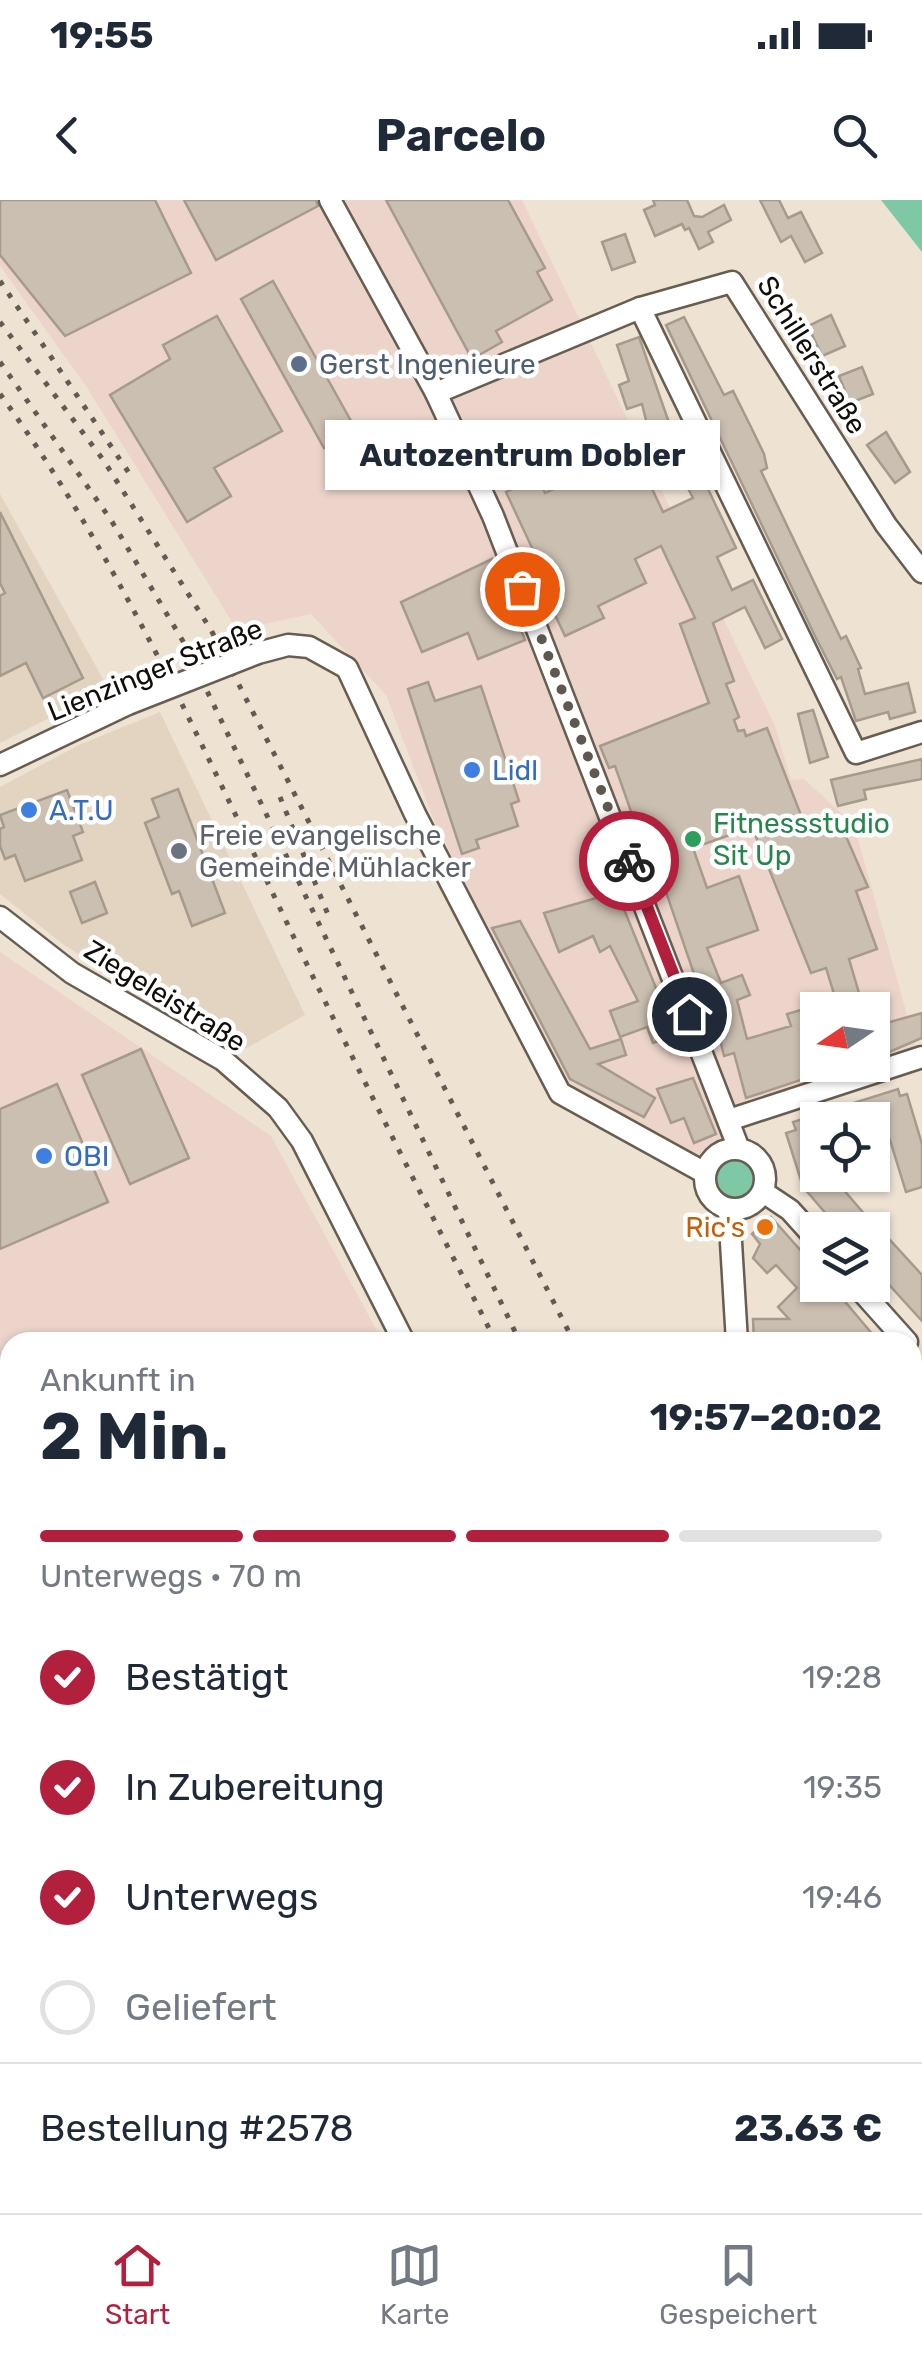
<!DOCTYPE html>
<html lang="de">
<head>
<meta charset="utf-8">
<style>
	body { margin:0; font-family:Rubik,sans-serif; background:#f6f6f7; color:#1f2937; height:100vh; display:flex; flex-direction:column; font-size:38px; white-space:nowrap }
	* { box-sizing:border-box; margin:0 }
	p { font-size:32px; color:#747a83 }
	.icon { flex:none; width:55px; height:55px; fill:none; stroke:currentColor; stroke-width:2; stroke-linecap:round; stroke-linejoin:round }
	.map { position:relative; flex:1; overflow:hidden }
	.drawer { position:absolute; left:0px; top:1132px; width:922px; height:882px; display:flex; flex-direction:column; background:#fff; border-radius:30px 30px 0 0; box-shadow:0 2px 8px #0004 }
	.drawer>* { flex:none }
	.needle { width:65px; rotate:257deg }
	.tools { position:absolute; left:800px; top:792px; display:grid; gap:20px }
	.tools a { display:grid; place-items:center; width:90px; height:90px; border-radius:0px; background:#fff; box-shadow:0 2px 8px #0004; font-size:50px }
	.pin { position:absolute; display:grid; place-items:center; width:85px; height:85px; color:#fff; margin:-42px; border:5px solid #fff; border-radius:50%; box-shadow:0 2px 10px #0007 }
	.courier { position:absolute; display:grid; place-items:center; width:100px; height:100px; margin:-50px; border:8px solid #b3203d; border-radius:50%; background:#fff; color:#222; box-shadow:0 2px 12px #0007 }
	.bubble { position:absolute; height:70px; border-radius:0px; background:#fff; box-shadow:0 2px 8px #0004; font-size:32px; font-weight:700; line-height:70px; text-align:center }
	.summary em { font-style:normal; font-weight:700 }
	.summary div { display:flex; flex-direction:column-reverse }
	.summary { display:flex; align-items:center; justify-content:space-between; height:170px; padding:0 40px }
	h1 { font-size:65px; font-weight:700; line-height:75px }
	.bar { display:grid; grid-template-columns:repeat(4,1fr); gap:15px 10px; align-content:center; height:120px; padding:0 40px }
	.bar i { height:12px; border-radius:8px; background:#e0e1e3 }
	.bar .selected { background:#b3203d }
	.bar p { grid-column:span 4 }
	.line { display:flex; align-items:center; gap:25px; padding:0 40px; border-top:2px solid #e0e1e3 }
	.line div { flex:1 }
	ol { padding:0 40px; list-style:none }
	li { display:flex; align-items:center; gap:30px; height:110px }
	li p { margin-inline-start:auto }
	li .icon { padding:10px; border-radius:50%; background:#b3203d; color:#fff; stroke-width:4 }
	li:last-child { color:#747a83 }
	li i { width:55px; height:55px; border:5px solid #e0e1e3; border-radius:50% }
	.status { display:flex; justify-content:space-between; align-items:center; height:70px; padding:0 50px; background:#fff; direction:ltr }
	.status svg { height:28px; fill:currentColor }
	header { display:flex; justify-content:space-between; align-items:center; height:130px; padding:0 40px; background:#fff; font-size:45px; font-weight:700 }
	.tab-bar { display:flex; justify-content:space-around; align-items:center; height:140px; border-top:2px solid #e0e1e3; background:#fff; font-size:28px; color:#747a83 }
	.tab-bar a { display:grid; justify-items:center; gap:5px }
	.tab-bar .selected { color:#b3203d }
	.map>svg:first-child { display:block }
	.commercial { fill:#e3d3c1 }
	.industrial { fill:#ecd4ca; fill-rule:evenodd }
	.green { fill:#7ec8a6 }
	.building { fill:#cbbfb1; stroke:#a69a8c; stroke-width:2.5 }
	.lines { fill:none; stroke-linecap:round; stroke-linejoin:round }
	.minor-casing { stroke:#675d50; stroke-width:25 }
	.minor { stroke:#fff; stroke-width:20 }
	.rail { stroke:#625b53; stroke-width:5; stroke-dasharray:5 10; stroke-linecap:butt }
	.minor-bridge-casing { stroke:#675d50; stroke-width:25; stroke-linecap:butt }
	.minor-bridge { stroke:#fff; stroke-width:20 }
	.done { stroke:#5e584f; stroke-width:10; stroke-dasharray:0 18 }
	.route { stroke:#b3203d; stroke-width:12 }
	.service-dot { fill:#5c6f8a; stroke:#fff; stroke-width:4 }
	.shop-dot { fill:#3f7fe0; stroke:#fff; stroke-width:4 }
	.leisure-dot { fill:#2e9e5b; stroke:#fff; stroke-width:4 }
	.worship-dot { fill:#6b7280; stroke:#fff; stroke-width:4 }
	.food-dot { fill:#e8710a; stroke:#fff; stroke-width:4 }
	.labels { text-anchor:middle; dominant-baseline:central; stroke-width:9; stroke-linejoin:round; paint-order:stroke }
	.street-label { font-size:28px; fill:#110d08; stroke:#fff }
	.service-label { font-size:28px; fill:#4e5e75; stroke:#fff; text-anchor:start }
	.shop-label { font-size:28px; fill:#366cbe; stroke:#fff; text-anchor:start }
	.leisure-label { font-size:28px; fill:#27864d; stroke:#fff; text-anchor:start }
	.worship-label { font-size:28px; fill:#5b616d; stroke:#fff; text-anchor:start }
	.food-label { font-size:28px; fill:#c56008; stroke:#fff; text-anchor:end }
</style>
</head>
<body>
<div class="status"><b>19:55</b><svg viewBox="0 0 49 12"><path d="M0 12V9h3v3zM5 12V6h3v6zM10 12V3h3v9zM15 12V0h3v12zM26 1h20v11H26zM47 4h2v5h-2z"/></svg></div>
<header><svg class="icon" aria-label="back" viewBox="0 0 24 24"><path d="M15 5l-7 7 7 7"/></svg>Parcelo<svg class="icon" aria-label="search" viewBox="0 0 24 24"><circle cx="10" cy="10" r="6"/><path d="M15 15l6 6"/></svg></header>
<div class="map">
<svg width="922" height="2013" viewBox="0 0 922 2013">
	<rect width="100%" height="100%" fill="#eee2d3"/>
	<g class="commercial">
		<polygon points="0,294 108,488 0,543"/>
		<polygon points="160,512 305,815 238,853 64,745 0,694 0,587 79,545"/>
	</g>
	<g class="industrial">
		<path d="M0,0h522l253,526 16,54 13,-1 50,46 68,244 -171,49 -54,42 -133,-74 -131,-268 -47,-123 -75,-81 -74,16 -149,-241 -88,-123zM818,810h54v55h-54z"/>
		<polygon points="0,752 271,936 383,1142 10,1142 10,1987 0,1989"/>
		<polygon points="632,2005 845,2005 849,2013 678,2013"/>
	</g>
	<g class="green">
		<polygon points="881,0 922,0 922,52"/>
		<circle cx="736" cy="979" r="19"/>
		<polygon points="410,2005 636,2005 679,2013 416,2013"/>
	</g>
	<g class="building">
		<polygon points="0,0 155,0 191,73 65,136 0,55"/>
		<polygon points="184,0 316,0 318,6 216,60"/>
		<polygon points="386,0 508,0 545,68 537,72 552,100 496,131 502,142 472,159"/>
		<polygon points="653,0 687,0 694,16 702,17 724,5 731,20 708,32 713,42 699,49 689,28 685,30 682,24 655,36 644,10 655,5"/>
		<polygon points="760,0 779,0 788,18 801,12 822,53 805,62 791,36 781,42"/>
		<polygon points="625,34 635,62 612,70 602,42"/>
		<polygon points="273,81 356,230 324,248 241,99"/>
		<polygon points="831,115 845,146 822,156 808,126"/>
		<polygon points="217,116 282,231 214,268 231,296 187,322 110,195 170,159 163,145"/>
		<polygon points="684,117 724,195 733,191 751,227 764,254 767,268 761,271 841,439 846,436 861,468 858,469 865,494 908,483 915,512 890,519 888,512 856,521 841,477 837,479 815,436 666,125"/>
		<polygon points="639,137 674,237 682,234 736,348 717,357 732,390 753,380 782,439 765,448 745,407 713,423 734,481 726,484 739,517 734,520 738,531 744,530 746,536 767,528 806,628 838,618 868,687 856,691 877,749 849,759 864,810 839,810 826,768 811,773 752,627 693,648 707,688 739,676 758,730 707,748 721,783 742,775 750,795 737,800 747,839 791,826 787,814 818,805 818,865 846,865 746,898 734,853 724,856 713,810 707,812 664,686 658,688 615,566 609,568 600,546 709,503 680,424 695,418 661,346 635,359 646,383 598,406 604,418 565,436 526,353 533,350 506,292 538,277 545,293 605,265 597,247 626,234 663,312 693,298 659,234 650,236 642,204 627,209 619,185 629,181 617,145"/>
		<polygon points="862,167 873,194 850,203 839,176"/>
		<polygon points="886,232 910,272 895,283 867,245"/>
		<polygon points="0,312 83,478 43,498 26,463 0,476 0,396 5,393 0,383"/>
		<polygon points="492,359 525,440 478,459 468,433 422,452 401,402"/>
		<polygon points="428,482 435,501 481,486 519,601 511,604 518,626 476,640 479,648 462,654 408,489"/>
		<polygon points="813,510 828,557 810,563 798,514"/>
		<polygon points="922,559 922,579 864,590 866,599 838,606 831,580"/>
		<polygon points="178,589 225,713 192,726 179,691 172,694 145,623 159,617 152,599"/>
		<polygon points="67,590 83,632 73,636 82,660 25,681 15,655 5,659 0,646 0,629 4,627 0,615"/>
		<polygon points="95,682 107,713 82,723 70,692"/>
		<polygon points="617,692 675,835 653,843 647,827 620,837 610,811 638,801 610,746 600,752 593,736 559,752 544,713"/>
		<polygon points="520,721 590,849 621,839 626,855 598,864 655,898 644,917 570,879 492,728"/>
		<polygon points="922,813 922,838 880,856 872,827"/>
		<polygon points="141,849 189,958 130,984 82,875"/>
		<polygon points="693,878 716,934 694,943 684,918 671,923 657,889"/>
		<polygon points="57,884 108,1002 0,1049 0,909"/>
		<polygon points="898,889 900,896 907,894 922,944 922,987 906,992 885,924 872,927 872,920 818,920 818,975 831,975 878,1030 840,1030 803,987 786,933 796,930 793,922"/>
		<polygon points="771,1017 818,1070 818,1085 831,1085 879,1142 754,1142 753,1119 789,1119 778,1107 797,1088 776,1065 767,1073 753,1058 760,1044 752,1034"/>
		<polygon points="880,1029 922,1075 922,1121 872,1066 872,1036"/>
	</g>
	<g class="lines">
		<defs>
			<g id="minor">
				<polyline points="330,0 436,193 493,316 739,949"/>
				<polyline points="640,108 856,553 922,532"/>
				<polyline points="436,193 640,108 732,82 886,325 922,372"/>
				<polyline points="258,453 288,445 309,447 347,468 415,614 560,893 705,973"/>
				<polyline points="0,565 128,504"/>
				<polyline points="0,717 72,773 223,860 278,908 302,941 404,1142"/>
				<polyline points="729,920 922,857"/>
				<circle cx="735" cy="979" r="30"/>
				<polyline points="763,992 790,1010 818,1041"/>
				<polyline points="729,1009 737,1142"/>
				<polyline points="856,1085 907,1142"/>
				<polyline points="912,1414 922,1409"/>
				<polyline points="912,1558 922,1571"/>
				<polyline points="329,2005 332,2013"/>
				<polyline points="865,2005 876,2013"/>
			</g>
		</defs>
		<use href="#minor" class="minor-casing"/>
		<use href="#minor" class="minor"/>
		<g class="rail">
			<polyline points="0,81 131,276"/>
			<polyline points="0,122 104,261 211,430 574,1142"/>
			<polyline points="0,162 111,320 184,443 520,1142"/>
			<path d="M0,194c114,157 193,332 276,506 71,149 146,296 220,442"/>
			<polyline points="280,597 329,717"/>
			<polyline points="912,1796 922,1812"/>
			<polyline points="912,1853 922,1868"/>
			<polyline points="912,1907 922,1924"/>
			<polyline points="912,1935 922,1951"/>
		</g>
		<defs>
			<polyline id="minor-bridge" points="128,504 258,453"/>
		</defs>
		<use href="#minor-bridge" class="minor-bridge-casing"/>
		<use href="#minor-bridge" class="minor-bridge"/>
	</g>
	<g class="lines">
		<polyline class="done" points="522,389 629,661"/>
		<polyline class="route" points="629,661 689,814"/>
	</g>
	<circle class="service-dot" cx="299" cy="164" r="10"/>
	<g class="shop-dot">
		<circle cx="472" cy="570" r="10"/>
		<circle cx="29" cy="610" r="10"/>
		<circle cx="44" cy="956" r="10"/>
	</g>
	<circle class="leisure-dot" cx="693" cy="639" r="10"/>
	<circle class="worship-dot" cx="179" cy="651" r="10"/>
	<circle class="food-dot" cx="765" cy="1027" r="10"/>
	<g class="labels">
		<g class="street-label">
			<text transform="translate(812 155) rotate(58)">Schillerstraße</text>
			<text transform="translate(155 470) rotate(-22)">Lienzinger Straße</text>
			<text transform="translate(165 796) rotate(32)">Ziegeleistraße</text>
		</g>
		<g class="service-label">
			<text x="319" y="164">Gerst Ingenieure</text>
		</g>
		<g class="shop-label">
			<text x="492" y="570">Lidl</text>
			<text x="49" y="610">A.T.U</text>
			<text x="64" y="956">OBI</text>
		</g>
		<g class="leisure-label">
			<text x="713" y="623">Fitnessstudio<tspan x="713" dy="32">Sit Up</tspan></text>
		</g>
		<g class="worship-label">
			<text x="199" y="635">Freie evangelische<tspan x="199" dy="32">Gemeinde Mühlacker</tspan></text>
		</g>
		<g class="food-label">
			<text x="745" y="1027">Ric's</text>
		</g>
	</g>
</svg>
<div class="tools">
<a><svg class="needle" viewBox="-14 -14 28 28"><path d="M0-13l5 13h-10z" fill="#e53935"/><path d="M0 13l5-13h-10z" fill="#747a83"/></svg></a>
<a><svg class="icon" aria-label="locate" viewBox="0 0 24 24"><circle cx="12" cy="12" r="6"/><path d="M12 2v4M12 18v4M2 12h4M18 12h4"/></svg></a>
<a><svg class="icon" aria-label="layers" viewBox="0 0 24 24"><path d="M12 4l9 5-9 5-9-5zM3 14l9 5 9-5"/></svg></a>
</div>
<div class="pin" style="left:522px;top:389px;background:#ea580c"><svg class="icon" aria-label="bag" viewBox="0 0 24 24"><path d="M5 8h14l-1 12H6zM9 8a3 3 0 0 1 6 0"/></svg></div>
<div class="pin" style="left:689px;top:814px;background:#1f2937"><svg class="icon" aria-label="home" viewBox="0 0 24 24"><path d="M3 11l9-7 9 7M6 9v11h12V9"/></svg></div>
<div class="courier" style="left:629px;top:661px"><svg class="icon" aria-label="bike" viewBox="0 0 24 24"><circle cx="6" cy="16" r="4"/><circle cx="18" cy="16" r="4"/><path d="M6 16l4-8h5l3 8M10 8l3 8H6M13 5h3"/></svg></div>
<div class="bubble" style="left:325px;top:220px;width:395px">Autozentrum Dobler</div>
<section class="drawer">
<div class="summary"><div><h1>2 Min.</h1><p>Ankunft in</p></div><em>19:57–20:02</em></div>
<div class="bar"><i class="selected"></i><i class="selected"></i><i class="selected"></i><i></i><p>Unterwegs · 70 m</p></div>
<ol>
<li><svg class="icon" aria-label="check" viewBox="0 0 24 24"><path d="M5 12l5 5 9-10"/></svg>Bestätigt<p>19:28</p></li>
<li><svg class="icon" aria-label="check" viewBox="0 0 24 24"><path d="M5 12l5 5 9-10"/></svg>In Zubereitung<p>19:35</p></li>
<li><svg class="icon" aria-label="check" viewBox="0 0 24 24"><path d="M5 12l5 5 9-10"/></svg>Unterwegs<p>19:46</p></li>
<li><i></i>Geliefert</li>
</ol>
<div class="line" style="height:130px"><div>Bestellung #2578</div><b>23.63 €</b></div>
</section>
</div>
<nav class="tab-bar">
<a class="selected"><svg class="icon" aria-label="home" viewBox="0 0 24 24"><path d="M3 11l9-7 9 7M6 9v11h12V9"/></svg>Start</a>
<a><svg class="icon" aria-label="map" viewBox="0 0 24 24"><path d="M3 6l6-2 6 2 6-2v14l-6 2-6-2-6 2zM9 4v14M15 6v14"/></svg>Karte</a>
<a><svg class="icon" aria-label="saved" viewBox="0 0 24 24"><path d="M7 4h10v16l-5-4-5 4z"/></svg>Gespeichert</a>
</nav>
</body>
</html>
